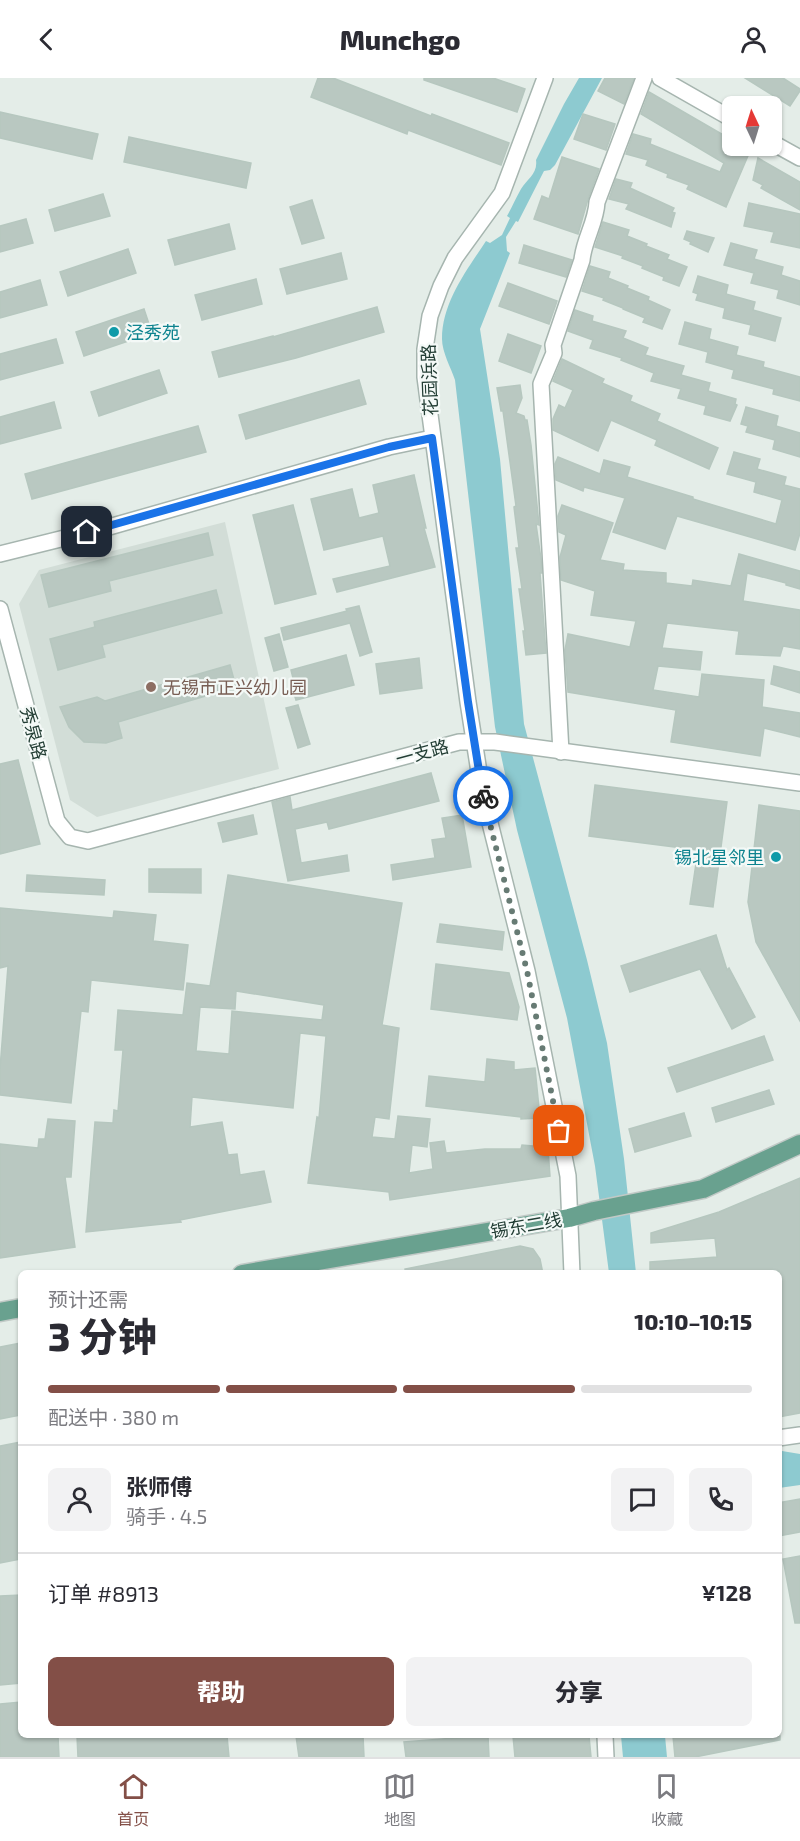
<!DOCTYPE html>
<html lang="zh">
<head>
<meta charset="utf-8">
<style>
	body { margin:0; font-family:"Exo 2","Noto Sans SC",sans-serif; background:#f2f2f3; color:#2b2b33; height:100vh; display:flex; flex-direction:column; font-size:22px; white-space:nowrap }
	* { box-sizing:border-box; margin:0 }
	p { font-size:20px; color:#7c7c81 }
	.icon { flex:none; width:33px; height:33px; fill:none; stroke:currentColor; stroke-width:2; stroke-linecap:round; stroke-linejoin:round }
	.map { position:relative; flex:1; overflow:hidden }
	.panel { position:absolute; left:18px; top:1192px; width:764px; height:468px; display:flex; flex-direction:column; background:#fff; border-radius:9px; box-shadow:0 2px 4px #0004 }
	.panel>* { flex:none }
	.needle { width:39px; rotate:356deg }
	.controls { position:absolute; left:722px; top:18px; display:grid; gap:12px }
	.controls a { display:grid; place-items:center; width:60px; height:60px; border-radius:9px; background:#fff; box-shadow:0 2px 4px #0004; font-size:30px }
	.pin { position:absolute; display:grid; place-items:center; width:51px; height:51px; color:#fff; margin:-26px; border-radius:12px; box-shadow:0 3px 9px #0006 }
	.courier { position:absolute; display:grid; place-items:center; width:60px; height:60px; margin:-30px; border:4px solid #1a73e8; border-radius:50%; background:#fff; color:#222; box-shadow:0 2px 8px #0007 }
	.overview em { font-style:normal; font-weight:800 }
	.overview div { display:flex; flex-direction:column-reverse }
	.overview { display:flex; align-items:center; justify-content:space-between; height:102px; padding:0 30px }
	h1 { font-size:39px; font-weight:800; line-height:45px }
	.bar { display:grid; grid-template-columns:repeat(4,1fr); gap:9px 6px; align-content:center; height:72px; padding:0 30px }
	.bar i { height:8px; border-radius:4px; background:#e1e1e2 }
	.bar .active { background:#834f47 }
	.bar p { grid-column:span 4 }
	.line { display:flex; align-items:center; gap:15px; padding:0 30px; border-top:2px solid #e1e1e2 }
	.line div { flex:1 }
	.round { display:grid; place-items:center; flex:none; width:63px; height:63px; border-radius:9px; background:#f2f2f3 }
	.primary-button { display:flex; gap:12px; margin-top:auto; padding:12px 30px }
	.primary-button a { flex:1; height:69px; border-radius:9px; background:#834f47; color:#fff; font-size:24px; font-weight:800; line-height:69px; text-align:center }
	.primary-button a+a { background:#f2f2f3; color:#2b2b33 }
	header { display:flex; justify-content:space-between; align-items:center; height:78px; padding:0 30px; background:#fff; font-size:27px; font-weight:800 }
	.menu { display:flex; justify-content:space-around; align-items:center; height:84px; border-top:2px solid #e1e1e2; background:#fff; font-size:16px; color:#7c7c81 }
	.menu a { display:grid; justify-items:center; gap:3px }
	.menu .active { color:#834f47 }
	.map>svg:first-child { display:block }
	.built { fill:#d2ddd7 }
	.water { fill:#8dcad0 }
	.building { fill:#b9c8c1; stroke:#b6c7bf; stroke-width:1.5; fill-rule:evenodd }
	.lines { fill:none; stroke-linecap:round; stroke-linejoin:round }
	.minor-casing { stroke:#a6b5af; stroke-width:18 }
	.major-casing { stroke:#c1c9c6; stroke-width:21 }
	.minor { stroke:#fff; stroke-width:15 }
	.major { stroke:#69a18f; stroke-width:18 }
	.done { stroke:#677b74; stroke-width:6; stroke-dasharray:0 10.8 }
	.route { stroke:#1a73e8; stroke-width:8 }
	.culture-dot { fill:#0f9aa8; stroke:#f4f9f7; stroke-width:2 }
	.education-dot { fill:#8d6e63; stroke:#f4f9f7; stroke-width:2 }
	.labels { text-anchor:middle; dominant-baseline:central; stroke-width:4.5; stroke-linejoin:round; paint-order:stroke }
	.culture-label { font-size:18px; fill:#0d838f; stroke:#f4f9f7; text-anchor:start }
	.street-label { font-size:18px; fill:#233e35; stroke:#f4f9f7 }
	.education-label { font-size:18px; fill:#785e54; stroke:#f4f9f7; text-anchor:start }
</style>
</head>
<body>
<header><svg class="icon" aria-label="back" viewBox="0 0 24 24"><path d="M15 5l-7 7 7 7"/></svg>Munchgo<svg class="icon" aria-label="person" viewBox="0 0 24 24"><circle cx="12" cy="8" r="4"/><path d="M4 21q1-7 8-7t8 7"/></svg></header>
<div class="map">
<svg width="800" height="1679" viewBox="0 0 800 1679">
	<rect width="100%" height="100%" fill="#e4ede8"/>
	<polygon class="built" points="225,444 279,691 97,739 70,722 19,526 39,492"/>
	<g class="water">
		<path d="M579,0h23l-47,87 -5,5 -6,1 -26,51 -2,-1 -10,16 1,14 3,2 -30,76 20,130 24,265 63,236 20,83 17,116 12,114h-27l-14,-107 -28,-148 -50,-188 -22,-103 -40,-347c-4,-12 -13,-28 -13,-41 0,-37 25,-69 44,-98l4,2 12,-8 8,-17 -3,-2c5,-9 9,-18 14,-27 6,-10 17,-15 15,-29l28,-56z"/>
		<polygon points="782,1373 800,1376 800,1407 779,1410 779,1374"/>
		<polygon points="621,1658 665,1658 667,1679 623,1679"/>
	</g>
	<g class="building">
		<polygon points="318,0 333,0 431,38 432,36 509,65 501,87 408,52 407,56 311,19"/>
		<polygon points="424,0 493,0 525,11 517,34 424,2"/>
		<polygon points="605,0 634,0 624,26 598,13"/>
		<polygon points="745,0 783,0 800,11 800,13 790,28"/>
		<polygon points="649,14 732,62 732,68 741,68 750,73 726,129 687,111 689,107 667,99 668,96 646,87 648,82 626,76 633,56 651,61 650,66 720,94 724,85 641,36"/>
		<polygon points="0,34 98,56 92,81 0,60"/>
		<polygon points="583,36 615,46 606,72 574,61"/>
		<polygon points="129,59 251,85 246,110 124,84"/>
		<polygon points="562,79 599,91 588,121 578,156 534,141 542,118 549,121"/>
		<polygon points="758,80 800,104 800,132 761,110 763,107 753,102"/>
		<polygon points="616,101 632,105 630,110 674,130 672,134 675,135 671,149 626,131 629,126 609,121"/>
		<polygon points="103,116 110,138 55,153 49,132"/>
		<polygon points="312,122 324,160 302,166 290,129"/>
		<polygon points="749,125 800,136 800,170 771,164 774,154 744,148"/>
		<polygon points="26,141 33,165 0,174 0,148"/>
		<polygon points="603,144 629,152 627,158 647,166 646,168 669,177 667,181 687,189 679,208 663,202 664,199 642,190 643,188 622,180 623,178 595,169"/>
		<polygon points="229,146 235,171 175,187 168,162"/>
		<polygon points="687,153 714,160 708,174 690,166 691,164 684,161"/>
		<polygon points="731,165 757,172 754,181 783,189 781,197 800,203 800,227 777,220 779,212 751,205 754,195 724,187"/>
		<polygon points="524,167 572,182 566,199 519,185"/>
		<polygon points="128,171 136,195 68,218 60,194"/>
		<polygon points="341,175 347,201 287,216 280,191"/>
		<polygon points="590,188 610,194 608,200 628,208 627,210 649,219 648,222 670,232 662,251 643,244 645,240 623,231 623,230 603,222 604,220 582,213"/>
		<polygon points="698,198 728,207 726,216 755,224 753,232 781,240 775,263 749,256 751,247 723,240 725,230 696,222 698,216 693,214"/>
		<polygon points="256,201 262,226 202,242 195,217"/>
		<polygon points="40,202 47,227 0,240 0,214"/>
		<polygon points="508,205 557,223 549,246 499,228"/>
		<polygon points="377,229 384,254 296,280 219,299 212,274 273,258 273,259"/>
		<polygon points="144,231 152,255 84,278 76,254"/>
		<polygon points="575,232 593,238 592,243 626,253 623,260 648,270 645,277 684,288 681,297 710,305 708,313 736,321 735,326 737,327 730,343 704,336 706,328 678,320 681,311 651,303 654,295 621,282 622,280 590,270 593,262 568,253"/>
		<polygon points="685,244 711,251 709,261 738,269 736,277 764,284 763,289 800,299 800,323 773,316 774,311 732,300 734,292 706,284 708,274 679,266"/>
		<polygon points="508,256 541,268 531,295 499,283"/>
		<polygon points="56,261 63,285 0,302 0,276"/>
		<polygon points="562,281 604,301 602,305 632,318 630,323 660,336 657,343 718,370 709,391 655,367 657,362 611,342 598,373 553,352 553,341 559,327 565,330 573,312 553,303"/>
		<polygon points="159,292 167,315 99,338 91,314"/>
		<polygon points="359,302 366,326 246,361 239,337"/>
		<polygon points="520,307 522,320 516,335 524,338 525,342 527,342 531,367 539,447 536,446 541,481 542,495 540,495 546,575 526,577 523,553 525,553 519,511 522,511 516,470 519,470 514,429 516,428 503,333 501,333 497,310"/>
		<polygon points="54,324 61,350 0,366 0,339"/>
		<polygon points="746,329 778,338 776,348 800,355 800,379 773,371 775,362 746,354 748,348 741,346"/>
		<polygon points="198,348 206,374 32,421 25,396"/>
		<polygon points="734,374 760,381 757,391 786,399 784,407 800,411 800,455 795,472 677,438 665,471 613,454 625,420 584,409 583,413 556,402 555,386 558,379 600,396 604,382 630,389 627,399 693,419 693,421 776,446 782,422 754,414 756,404 727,396"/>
		<polygon points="414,397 426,450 424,450 435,489 337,514 333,501 390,488 383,458 324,472 311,421 352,411 359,440 379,435 373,407"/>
		<polygon points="293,427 316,516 275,526 253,437"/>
		<polygon points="562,427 613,445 600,482 624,486 623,492 666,495 666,505 692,508 693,502 731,508 739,476 800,493 800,511 786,507 786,505 747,495 743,523 800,532 800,571 783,568 780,578 736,576 739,553 667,545 662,570 702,574 700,592 658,588 653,612 699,619 702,596 764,602 762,629 800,635 800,659 764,650 760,678 671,664 676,632 568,614 565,572 568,556 630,569 636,543 591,537 595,513 561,502 560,479 566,457 559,454 558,438"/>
		<polygon points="208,455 213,477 109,503 111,513 49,529 41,497"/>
		<polygon points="216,512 222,535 102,567 105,579 58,592 50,561 95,549 94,544"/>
		<polygon points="359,528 372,574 360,578 350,545 284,562 281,550 347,533 346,531"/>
		<polygon points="279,556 288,589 274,593 265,560"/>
		<polygon points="346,577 354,607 296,622 292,609 295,608 291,592"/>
		<polygon points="419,580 422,610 380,616 376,586"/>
		<polygon points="230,587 236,609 118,644 122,660 106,665 84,664 69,649 60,629 97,619 105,623"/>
		<polygon points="774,588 800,594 800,615 771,606"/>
		<polygon points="298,627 310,666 298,670 286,630"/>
		<polygon points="18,682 40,766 0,776 0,686"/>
		<polygon points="431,695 439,723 329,751 327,744 295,751 301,785 347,777 349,793 288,803 272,724 290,719 292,732"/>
		<polygon points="595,707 727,724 713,829 690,826 698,772 589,758"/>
		<polygon points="759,727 800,733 800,943 756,864 748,824"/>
		<polygon points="253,737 257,756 223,764 218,745"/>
		<polygon points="462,737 471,789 393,802 391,787 435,780 432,762 446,760 442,740"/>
		<polygon points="149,791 201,791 201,815 149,814"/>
		<polygon points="27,797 105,802 104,817 26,813"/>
		<path d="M228,797l174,28 -20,122 17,3 -10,91 -14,-2 -3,20 23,2 3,-23 32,3 -3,28 -15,-2 -3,28 24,-4 -3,-26 14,-2 2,12 39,-4h36l1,-4 11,1v4l15,-1 2,27 -160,24 -1,-8 -81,-9 9,-66 2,1 7,-82 -26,-3 -7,75 -101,-11 -2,30 32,-5 6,33 9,-1 3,21 24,-4 7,31 -91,18 1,2 -95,10 9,-110 18,1 1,-13 4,1 5,-61h-8l3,-40 65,5 4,-32 23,3zM236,913l88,14 -2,15 -90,-9 -3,43 -33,-3 4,-44 35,2z"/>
		<polygon points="0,830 113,840 114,833 156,837 153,863 188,867 183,912 91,902 88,934 81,933 71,1025 0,1017 0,991 8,888 0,890"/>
		<polygon points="440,846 504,854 502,872 437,864"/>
		<polygon points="716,857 727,892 729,890 755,939 732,951 700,891 630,914 621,888"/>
		<polygon points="436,886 509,895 519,929 517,942 431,931"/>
		<polygon points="764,958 773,982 677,1014 668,990"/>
		<polygon points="487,981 514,984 514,992 535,990 540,1040 521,1041 521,1039 426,1028 429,998 485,1004"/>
		<polygon points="769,1012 774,1026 716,1044 712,1030"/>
		<polygon points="684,1035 691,1058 635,1074 629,1051"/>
		<polygon points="48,1041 75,1043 71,1099 65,1099 75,1169 0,1180 0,1066 38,1070 39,1061 45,1061"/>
		<polygon points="800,1100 800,1335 778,1339 778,1196 650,1196 650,1184 717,1179 715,1160 651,1165 651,1155 719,1134"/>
		<polygon points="520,1168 533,1171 540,1181 543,1196 406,1196 405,1191"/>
		<polygon points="21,1265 21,1337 0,1341 0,1269"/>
		<polygon points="21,1364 21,1481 0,1485 0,1368"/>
		<polygon points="800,1421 800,1454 778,1458 778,1425"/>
		<polygon points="800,1478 800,1545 795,1545 783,1481"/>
		<polygon points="21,1517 21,1605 0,1607 0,1518"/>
		<polygon points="21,1624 21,1658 58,1658 59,1679 0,1679 0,1626"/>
		<polygon points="77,1658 227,1658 229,1679 78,1679"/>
		<polygon points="296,1658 363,1658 364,1679 299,1679"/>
		<polygon points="481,1658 488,1658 489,1679 406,1679 404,1664"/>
		<polygon points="513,1658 589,1658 591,1679 515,1679"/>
		<polygon points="673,1658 780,1658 780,1662 695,1679 675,1679"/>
	</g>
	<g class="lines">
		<defs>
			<g id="minor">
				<polyline points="545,0 502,115 455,180 441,208 430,238 425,271 425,299 468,624 482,713 527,893 568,1098 572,1196"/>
				<polyline points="660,0 732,41"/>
				<polyline points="771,64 800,80"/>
				<polyline points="0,476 109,449 389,369 432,360"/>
				<polyline points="0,531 57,743 70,759 88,763 459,664 495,664 800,705"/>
				<path d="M561,674l-20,-368 13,-31 -1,-8 29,-85c2,-21 14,-37 15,-58l47,-124"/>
				<polyline points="778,1360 800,1357"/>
				<polyline points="605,1658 606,1679"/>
			</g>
			<g id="major">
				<polyline points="242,1196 569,1140 594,1133 703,1111 800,1066"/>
				<polyline points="0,1234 21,1230"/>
			</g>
		</defs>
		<use href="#minor" class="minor-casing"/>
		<use href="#major" class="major-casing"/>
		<use href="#minor" class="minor"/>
		<use href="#major" class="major"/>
	</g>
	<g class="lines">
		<polyline class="done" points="483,718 527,893 559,1053"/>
		<polyline class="route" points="87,454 389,369 432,360 468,624 483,718"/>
	</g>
	<g class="culture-dot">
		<circle cx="114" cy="254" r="6"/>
		<circle cx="776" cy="779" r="6"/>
	</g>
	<circle class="education-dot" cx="151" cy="609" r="6"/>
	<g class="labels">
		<g class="culture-label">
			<text x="126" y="254">泾秀苑</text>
			<text x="764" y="779" text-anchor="end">锡北星邻里</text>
		</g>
		<g class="street-label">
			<text transform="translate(429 302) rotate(-92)">花园浜路</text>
			<text transform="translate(34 655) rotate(75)">秀泉路</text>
			<text transform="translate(422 674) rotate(-15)">一支路</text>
			<text transform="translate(526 1147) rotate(-10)">锡东二线</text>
		</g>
		<g class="education-label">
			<text x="163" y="609">无锡市正兴幼儿园</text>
		</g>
	</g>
</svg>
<div class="controls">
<a><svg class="needle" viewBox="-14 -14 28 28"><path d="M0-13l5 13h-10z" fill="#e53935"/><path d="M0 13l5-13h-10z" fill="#7c7c81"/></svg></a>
</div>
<div class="pin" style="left:559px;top:1053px;background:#ea580c"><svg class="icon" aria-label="bag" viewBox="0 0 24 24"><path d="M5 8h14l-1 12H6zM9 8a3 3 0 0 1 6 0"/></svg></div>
<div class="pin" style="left:87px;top:454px;background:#1f2937"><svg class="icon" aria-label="home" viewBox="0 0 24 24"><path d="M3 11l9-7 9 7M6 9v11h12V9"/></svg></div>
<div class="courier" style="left:483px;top:718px"><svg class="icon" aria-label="bike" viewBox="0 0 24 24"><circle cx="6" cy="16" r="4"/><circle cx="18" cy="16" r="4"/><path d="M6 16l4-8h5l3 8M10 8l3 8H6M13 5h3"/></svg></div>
<section class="panel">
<div class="overview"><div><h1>3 分钟</h1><p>预计还需</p></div><em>10:10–10:15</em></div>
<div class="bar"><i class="active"></i><i class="active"></i><i class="active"></i><i></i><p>配送中 · 380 m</p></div>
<div class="line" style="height:108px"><a class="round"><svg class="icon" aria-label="person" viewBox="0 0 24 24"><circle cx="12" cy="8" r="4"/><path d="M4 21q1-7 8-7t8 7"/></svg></a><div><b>张师傅</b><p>骑手 · 4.5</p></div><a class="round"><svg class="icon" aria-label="chat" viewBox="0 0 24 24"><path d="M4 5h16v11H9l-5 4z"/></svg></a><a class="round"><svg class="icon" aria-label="phone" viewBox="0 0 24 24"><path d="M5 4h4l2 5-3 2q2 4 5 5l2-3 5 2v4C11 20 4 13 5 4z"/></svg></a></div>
<div class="line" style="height:78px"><div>订单 #8913</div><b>¥128</b></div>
<div class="primary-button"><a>帮助</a><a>分享</a></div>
</section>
</div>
<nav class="menu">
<a class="active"><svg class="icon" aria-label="home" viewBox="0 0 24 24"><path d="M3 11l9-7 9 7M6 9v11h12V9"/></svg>首页</a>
<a><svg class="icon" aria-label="map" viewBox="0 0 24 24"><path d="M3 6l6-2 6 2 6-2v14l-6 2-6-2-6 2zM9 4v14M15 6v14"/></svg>地图</a>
<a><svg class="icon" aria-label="saved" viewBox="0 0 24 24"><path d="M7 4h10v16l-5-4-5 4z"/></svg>收藏</a>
</nav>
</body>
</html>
